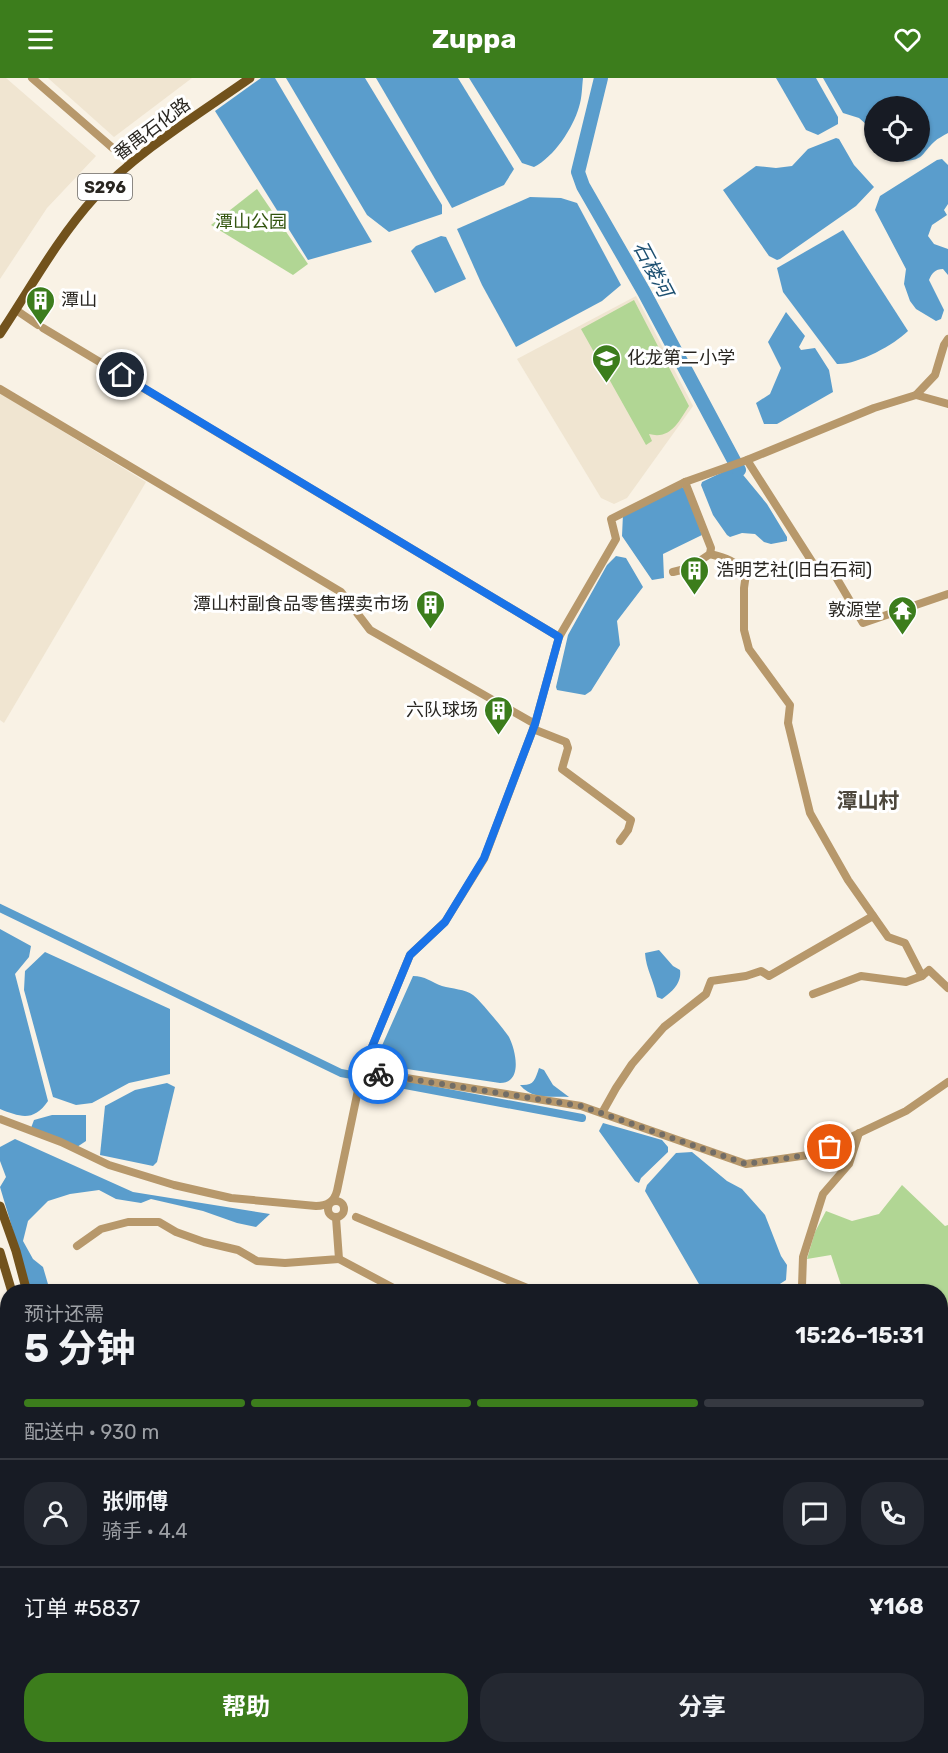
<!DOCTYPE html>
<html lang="zh">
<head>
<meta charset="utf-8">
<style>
	body { margin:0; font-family:Rubik,"Noto Sans SC",sans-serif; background:#242831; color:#f1f3f6; height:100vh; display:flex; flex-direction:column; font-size:22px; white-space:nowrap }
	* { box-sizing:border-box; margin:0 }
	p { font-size:20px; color:#9ea1a6 }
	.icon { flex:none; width:33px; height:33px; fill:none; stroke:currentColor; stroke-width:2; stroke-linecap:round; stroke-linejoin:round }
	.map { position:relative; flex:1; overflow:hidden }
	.details { position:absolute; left:0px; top:1206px; width:948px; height:470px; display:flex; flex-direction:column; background:#171b24; border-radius:24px 24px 0 0; box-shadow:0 2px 4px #0004 }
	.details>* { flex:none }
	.tools { position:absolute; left:864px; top:18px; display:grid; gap:12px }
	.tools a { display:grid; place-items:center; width:66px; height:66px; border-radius:50%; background:#171b24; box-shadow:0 2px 4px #0004; font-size:30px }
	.pin { position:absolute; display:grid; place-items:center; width:51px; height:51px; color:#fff; margin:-26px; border:3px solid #fff; border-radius:50%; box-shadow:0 2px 6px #0007 }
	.courier { position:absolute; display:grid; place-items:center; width:60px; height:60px; margin:-30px; border:4px solid #1a73e8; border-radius:50%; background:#fff; color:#222; box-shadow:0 2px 8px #0007 }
	.summary em { font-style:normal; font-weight:700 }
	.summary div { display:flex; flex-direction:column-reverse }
	.summary { display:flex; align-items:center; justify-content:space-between; height:102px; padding:0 24px }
	h1 { font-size:39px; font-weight:700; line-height:45px }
	.bar { display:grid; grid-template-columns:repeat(4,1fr); gap:9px 6px; align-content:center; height:72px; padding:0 24px }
	.bar i { height:8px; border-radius:4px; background:#363941 }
	.bar .selected { background:#3c7d1c }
	.bar p { grid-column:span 4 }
	.line { display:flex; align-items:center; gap:15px; padding:0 24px; border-top:2px solid #363941 }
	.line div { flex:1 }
	.round { display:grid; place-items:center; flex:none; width:63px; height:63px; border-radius:24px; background:#242831 }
	.primary-button { display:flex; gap:12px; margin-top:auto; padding:12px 24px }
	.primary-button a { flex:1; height:69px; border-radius:24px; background:#3c7d1c; color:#fff; font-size:24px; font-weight:700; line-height:69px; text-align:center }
	.primary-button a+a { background:#242831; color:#f1f3f6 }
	header { display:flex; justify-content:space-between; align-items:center; height:78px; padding:0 24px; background:#3c7d1c; color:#fff; font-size:27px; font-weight:700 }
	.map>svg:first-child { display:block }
	.built { fill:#f0e5d1 }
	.green { fill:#b1d694 }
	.water { fill:#5a9dcc }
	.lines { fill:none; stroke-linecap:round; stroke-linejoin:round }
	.canal { stroke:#5a9dcc; stroke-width:8 }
	.river { stroke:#5a9dcc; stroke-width:14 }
	.minor { stroke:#b7986b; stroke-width:8 }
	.major { stroke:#72521c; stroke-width:9 }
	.done { stroke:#726d66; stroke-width:6; stroke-dasharray:0 10.8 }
	.route { stroke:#1a73e8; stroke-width:8 }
	.labels { text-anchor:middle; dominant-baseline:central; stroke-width:6; stroke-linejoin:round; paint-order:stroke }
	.shield { fill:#fff; stroke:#696764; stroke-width:1.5 }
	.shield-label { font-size:16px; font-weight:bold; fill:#292621 }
	.street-label { font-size:18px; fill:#292621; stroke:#fff }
	.park-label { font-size:18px; fill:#335510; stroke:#fff }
	.poi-label { font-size:18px; fill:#292621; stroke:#fff; text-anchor:start }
	.water-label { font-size:20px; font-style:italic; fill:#1d5071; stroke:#fff }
	.quarter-label { font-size:21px; font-weight:bold; fill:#4d473c; stroke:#fff }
</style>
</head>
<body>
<header><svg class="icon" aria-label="menu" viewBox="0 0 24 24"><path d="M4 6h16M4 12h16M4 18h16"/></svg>Zuppa<svg class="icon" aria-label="heart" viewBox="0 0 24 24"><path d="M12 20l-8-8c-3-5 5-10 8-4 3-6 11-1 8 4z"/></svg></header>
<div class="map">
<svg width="948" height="1675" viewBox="0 0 948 1675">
	<rect width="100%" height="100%" fill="#f9f2e5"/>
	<g class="built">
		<polygon points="0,0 6,0 96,78 47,130 0,201"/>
		<polygon points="48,0 192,0 114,59"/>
		<polygon points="636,218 693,328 627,420 614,426 601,420 517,281"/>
		<polygon points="0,315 146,404 4,645 0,642"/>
		<polygon points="0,1405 8,1426 7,1496 0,1499"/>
		<polygon points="7,1563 8,1668 102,1668 103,1675 0,1675 0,1565"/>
	</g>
	<g class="green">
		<polygon points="257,111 308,186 293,197 211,147"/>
		<path d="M634,222l55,106c-10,15 -18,34 -40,28l3,7 -6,4 -65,-116z"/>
		<polygon points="902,1107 945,1148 948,1147 948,1259 941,1265 940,1214 843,1213 831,1177 807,1181 815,1154 826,1133 852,1143 879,1136"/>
	</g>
	<g class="water">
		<polygon points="261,0 275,0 372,164 308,182 215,33"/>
		<polygon points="286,0 365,0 442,127 442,136 389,154 367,137"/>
		<polygon points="376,0 458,0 514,91 504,107 452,130"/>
		<path d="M469,0h114c-1,9 -1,20 -4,29 -6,21 -25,50 -45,60l-12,-4z"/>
		<polygon points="776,0 816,0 838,39 838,46 818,57 806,52"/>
		<path d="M823,0h125v55c-5,3 -10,5 -14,9 -12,11 -10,18 -29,19l-12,-9h27v-46h-46v25l-15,-13 -16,-5z"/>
		<polygon points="836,60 839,61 854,87 874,109 856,128 780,181 777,182 769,178 723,112 756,88 776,90 792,88 808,71"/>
		<path d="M942,81l6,6v39l-4,6 3,5 -15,10 -4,11 6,8 14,5v26l-5,-6c-8,0 -11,4 -14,11l15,30 -3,9 -5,2 -20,-12 -6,-8 -6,-17 2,-15 -31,-59 5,-14 57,-36z"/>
		<polygon points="530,119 561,120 577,125 621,207 602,223 516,269 482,207 457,151"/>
		<path d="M843,152l65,101c-14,14 -51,34 -71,33l-54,-72 -6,-24z"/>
		<polygon points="441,158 446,159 466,201 435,215 411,173 416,168"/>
		<polygon points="786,234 805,258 799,269 801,272 815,270 829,292 833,314 777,346 764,346 756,325 770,316 781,290 768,264"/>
		<polygon points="727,392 739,392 767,426 787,459 787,463 771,466 764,464 755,456 742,455 730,459 727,457 713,437 701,407 702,404"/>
		<polygon points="681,408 686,412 702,457 663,476 664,500 652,502 622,458 623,436"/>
		<polygon points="616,478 626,480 643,509 617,543 620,567 591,613 585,617 557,612 556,609 568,557 607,487"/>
		<path d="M0,851l31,17 -2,11 -14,17 33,127c-14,21 -28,16 -48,8z"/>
		<path d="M659,872l14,16 7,4c2,13 -8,22 -18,29l-5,-2c-3,-16 -11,-28 -12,-44z"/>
		<polygon points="45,874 170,931 170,996 129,1005 92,1025 76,1027 53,1019 24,912 25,893"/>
		<path d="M413,898c12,0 18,6 29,10 10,3 23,3 31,9 6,4 33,37 36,42 7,14 14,46 -9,46l-113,-17 -11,-7z"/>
		<path d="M539,990l5,2 9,15 16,12c-17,-1 -37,3 -49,-12 14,1 15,-5 19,-17z"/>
		<polygon points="167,1005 175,1009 157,1084 153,1088 100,1077 105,1028 135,1012"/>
		<polygon points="52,1037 86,1037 86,1063 77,1069 31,1050 34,1042"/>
		<polygon points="603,1045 662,1062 668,1069 668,1074 641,1100 639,1105 635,1103 599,1053"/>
		<polygon points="15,1061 133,1114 270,1136 256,1149 237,1145 203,1133 151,1121 141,1125 116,1121 99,1112 70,1116 48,1123 28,1143 23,1163 33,1181 43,1189 50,1213 31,1213 0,1109 6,1099 0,1083 0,1069"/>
		<polygon points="692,1074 727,1103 742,1111 765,1137 781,1178 787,1187 786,1202 769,1213 703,1213 645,1113 647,1107 676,1075"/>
		<polygon points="941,1468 948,1468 948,1605 941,1604"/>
		<polygon points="162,1668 199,1668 201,1675 164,1675"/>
		<polygon points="767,1668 824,1668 826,1675 767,1675"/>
		<polygon points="843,1668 936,1668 935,1675 844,1675"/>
	</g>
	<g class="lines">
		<polyline class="canal" points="0,830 341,995 582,1040"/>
		<polyline class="river" points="601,0 578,94 583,108 644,214 739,392"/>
		<g class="minor">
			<polyline points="32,0 130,85"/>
			<polyline points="16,232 38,247"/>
			<polyline points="43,250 559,559"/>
			<polyline points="0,311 341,514 370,552 535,646"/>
			<polyline points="916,317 948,326"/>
			<polyline points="747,382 816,490 830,489 863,545 948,516"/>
			<path d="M710,476c16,4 26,7 36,20l-2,14v42l5,19 41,56 -2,18 22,90 38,67 40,57 17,6 17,33 7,-6 19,18"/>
			<polyline points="673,494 689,490 710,476 711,470 685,404"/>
			<polyline points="533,651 566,664 568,670 562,691 631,742 628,752 620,763"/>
			<polyline points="813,916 861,898 906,904 922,898"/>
			<polyline points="362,993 581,1028 746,1086 815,1076 906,1033 948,1004"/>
			<polyline points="602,1035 616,1010 632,986 664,949 706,916 711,903 746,898 761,893 769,898 873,838"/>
			<path d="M0,1041l61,23 48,23 65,20 57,13 85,8c11,0 18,-4 21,-15l25,-120 48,-116 35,-33 39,-63 51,-135 24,-87 57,-98 -5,-20 74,-37 62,-22 127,-52 42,-13 19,-20 9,-30 4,-6"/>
			<circle cx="336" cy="1131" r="8"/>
			<polyline points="356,1139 537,1214"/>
			<polyline points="77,1168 101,1151 128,1144 159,1144 176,1154 204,1164 238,1172 257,1183 285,1185 339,1181 336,1140"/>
			<polyline points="339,1181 401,1214"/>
			<polyline points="804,1214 802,1208 803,1179 823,1116 849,1086 859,1055"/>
			<polyline points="940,1462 948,1460"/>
			<polyline points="0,1549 8,1547"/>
			<polyline points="209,1668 211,1675"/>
			<polyline points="762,1668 763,1675"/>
			<polyline points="291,1675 303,1673 305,1675"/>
			<polyline points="312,1675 334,1668"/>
		</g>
		<g class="major">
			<path d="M0,256c30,-45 57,-95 94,-136 41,-45 105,-84 156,-120"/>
			<polyline points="0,1128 16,1173 27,1214"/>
			<polyline points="0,1174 12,1214"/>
			<polyline points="134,1668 136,1675"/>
			<polyline points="147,1668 149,1675"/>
		</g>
	</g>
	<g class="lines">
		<polyline class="done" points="378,996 581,1028 746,1086 815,1076 830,1069"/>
		<polyline class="route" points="122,297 559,559 535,646 484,780 445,844 410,877 362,993 378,996"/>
	</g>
	<defs>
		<symbol id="building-pin" viewBox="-11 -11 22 30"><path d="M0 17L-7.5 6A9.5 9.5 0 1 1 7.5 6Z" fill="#3c7d1c" stroke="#fff"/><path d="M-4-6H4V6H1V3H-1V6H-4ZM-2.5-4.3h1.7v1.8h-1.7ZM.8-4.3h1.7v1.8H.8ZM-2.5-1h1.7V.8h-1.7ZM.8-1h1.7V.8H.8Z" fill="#fff"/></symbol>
		<symbol id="school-pin" viewBox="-11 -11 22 30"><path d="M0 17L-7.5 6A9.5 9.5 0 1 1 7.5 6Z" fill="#3c7d1c" stroke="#fff"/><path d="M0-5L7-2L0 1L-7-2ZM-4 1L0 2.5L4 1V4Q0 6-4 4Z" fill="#fff"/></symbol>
		<symbol id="temple-pin" viewBox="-11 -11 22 30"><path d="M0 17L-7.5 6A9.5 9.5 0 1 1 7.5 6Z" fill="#3c7d1c" stroke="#fff"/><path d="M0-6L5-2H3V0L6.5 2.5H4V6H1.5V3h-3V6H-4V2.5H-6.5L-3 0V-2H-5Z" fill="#fff"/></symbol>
	</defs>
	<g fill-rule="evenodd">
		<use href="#building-pin" x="24" y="206" width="33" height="45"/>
		<use href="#school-pin" x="590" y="264" width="33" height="45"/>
		<use href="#building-pin" x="678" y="476" width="33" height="45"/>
		<use href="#building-pin" x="414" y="510" width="33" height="45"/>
		<use href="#temple-pin" x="886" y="516" width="33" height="45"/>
		<use href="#building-pin" x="482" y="616" width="33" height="45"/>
	</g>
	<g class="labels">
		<rect class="shield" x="78" y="96" width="54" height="26" rx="4.5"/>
		<g class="shield-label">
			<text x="105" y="109">S296</text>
		</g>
		<g class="street-label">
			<text transform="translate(152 51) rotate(-37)">番禺石化路</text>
		</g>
		<g class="park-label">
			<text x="251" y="144">潭山公园</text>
		</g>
		<g class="poi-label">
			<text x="61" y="222">潭山</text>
			<text x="627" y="280">化龙第二小学</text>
			<text x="716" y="492">浩明艺社(旧白石祠)</text>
			<text x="409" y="526" text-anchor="end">潭山村副食品零售摆卖市场</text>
			<text x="882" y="532" text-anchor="end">敦源堂</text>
			<text x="478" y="632" text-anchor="end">六队球场</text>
		</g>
		<g class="water-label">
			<text transform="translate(653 191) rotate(62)">石楼河</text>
		</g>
		<g class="quarter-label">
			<text x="868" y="722">潭山村</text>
		</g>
	</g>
</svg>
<div class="tools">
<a><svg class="icon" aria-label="locate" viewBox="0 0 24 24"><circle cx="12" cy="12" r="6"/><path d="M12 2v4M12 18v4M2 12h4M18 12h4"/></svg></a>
</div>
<div class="pin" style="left:830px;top:1069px;background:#ea580c"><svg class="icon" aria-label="bag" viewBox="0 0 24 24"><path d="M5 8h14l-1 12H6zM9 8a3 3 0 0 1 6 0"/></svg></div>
<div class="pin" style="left:122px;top:297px;background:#1f2937"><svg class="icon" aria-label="home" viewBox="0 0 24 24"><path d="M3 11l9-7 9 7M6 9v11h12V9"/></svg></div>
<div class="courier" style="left:378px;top:996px"><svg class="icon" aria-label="bike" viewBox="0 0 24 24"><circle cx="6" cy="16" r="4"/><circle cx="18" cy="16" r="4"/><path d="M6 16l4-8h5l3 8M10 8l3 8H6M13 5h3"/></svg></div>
<section class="details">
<div class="summary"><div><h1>5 分钟</h1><p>预计还需</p></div><em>15:26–15:31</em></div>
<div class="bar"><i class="selected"></i><i class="selected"></i><i class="selected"></i><i></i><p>配送中 · 930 m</p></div>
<div class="line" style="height:108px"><a class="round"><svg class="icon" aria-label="person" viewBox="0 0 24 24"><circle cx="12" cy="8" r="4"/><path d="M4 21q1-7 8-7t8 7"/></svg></a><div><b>张师傅</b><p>骑手 · 4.4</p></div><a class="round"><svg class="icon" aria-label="chat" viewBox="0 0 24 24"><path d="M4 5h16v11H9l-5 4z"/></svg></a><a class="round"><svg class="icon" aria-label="phone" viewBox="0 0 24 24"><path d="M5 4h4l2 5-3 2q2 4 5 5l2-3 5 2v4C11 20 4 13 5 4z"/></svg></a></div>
<div class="line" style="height:78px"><div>订单 #5837</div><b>¥168</b></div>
<div class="primary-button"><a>帮助</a><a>分享</a></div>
</section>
</div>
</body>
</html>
